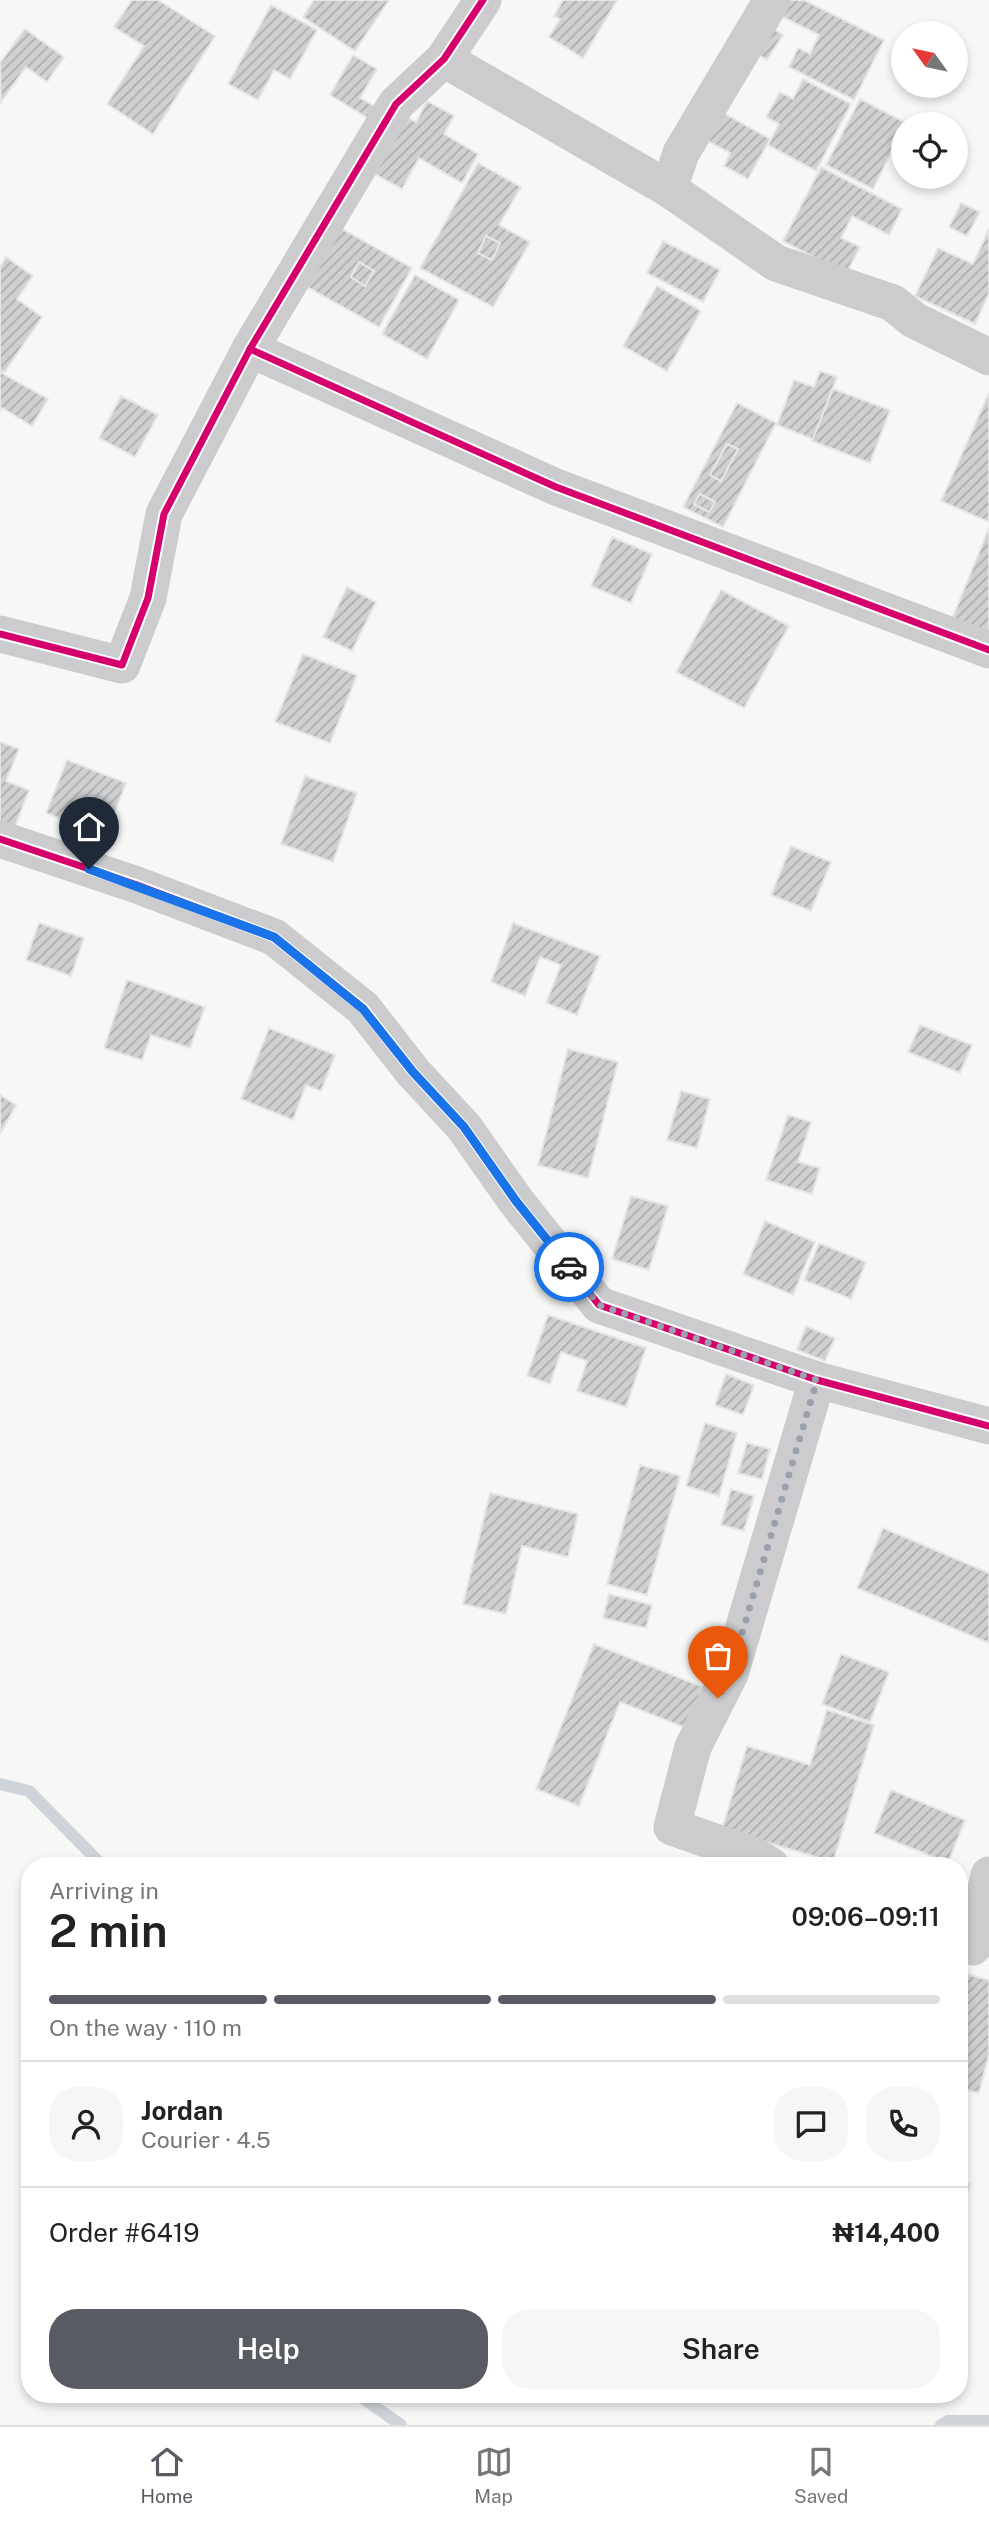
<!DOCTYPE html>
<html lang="en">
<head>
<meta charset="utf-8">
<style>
	body { margin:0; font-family:"Public Sans",sans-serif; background:#f6f6f6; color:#222; height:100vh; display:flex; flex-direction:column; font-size:26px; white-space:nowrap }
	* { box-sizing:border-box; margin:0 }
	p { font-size:23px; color:#767676 }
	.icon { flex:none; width:38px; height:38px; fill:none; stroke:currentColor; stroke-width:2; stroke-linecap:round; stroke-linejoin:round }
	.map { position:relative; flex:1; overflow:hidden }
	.details { position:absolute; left:21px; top:1857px; width:947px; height:546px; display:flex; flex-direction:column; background:#fff; border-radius:28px; box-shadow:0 4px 10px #0003 }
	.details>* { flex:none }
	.needle { width:46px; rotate:303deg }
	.buttons { position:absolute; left:891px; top:21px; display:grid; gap:14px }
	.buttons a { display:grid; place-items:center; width:77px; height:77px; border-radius:50%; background:#fff; box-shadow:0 4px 10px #0003; font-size:35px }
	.pin { position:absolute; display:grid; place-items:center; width:60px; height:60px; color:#fff; margin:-72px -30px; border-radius:50% 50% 50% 0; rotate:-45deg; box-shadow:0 0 7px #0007 }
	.pin .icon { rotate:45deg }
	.courier { position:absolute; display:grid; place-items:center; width:70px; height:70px; margin:-35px; border:5px solid #1a73e8; border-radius:50%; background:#fff; color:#222; box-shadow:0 2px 9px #0007 }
	.head em { font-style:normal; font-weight:600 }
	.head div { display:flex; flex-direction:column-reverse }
	.head { display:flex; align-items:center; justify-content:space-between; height:119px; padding:0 28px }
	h1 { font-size:46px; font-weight:600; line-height:52px }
	.bar { display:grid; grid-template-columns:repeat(4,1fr); gap:10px 7px; align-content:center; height:84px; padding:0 28px }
	.bar i { height:9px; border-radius:5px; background:#e0e0e0 }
	.bar .active { background:#585b61 }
	.bar p { grid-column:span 4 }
	.line { display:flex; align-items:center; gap:18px; padding:0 28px; border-top:2px solid #e0e0e0 }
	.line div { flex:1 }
	.round { display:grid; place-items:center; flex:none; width:74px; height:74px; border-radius:28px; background:#f6f6f6 }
	.button { display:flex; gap:14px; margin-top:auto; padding:14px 28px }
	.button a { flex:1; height:80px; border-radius:28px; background:#585b61; color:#fff; font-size:28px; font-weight:600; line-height:80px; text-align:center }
	.button a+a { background:#f6f6f6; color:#222 }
	.dock { display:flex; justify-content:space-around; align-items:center; height:98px; border-top:2px solid #e0e0e0; background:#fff; font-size:19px; color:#767676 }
	.dock a { display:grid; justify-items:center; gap:4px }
	.dock .active { color:#585b61 }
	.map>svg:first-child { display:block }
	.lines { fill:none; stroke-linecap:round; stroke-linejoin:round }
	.stream { stroke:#cfd4d8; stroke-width:12 }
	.building { fill:url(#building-hatch); stroke:#e6e6e6; stroke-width:2; fill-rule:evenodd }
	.minor { stroke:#ccccce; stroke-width:37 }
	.cycleway-casing { stroke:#fff; stroke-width:11 }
	.cycleway { stroke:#d6006c; stroke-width:7 }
	.done { stroke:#9aa1ad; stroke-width:7; stroke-dasharray:0 12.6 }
	.route { stroke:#1a73e8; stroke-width:9 }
</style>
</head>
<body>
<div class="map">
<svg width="989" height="2425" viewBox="0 0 989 2425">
	<defs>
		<pattern id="building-hatch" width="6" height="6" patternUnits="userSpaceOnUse" patternTransform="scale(1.75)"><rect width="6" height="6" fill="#cfd0d1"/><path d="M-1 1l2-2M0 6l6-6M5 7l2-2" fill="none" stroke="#acadaf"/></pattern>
	</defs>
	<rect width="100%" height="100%" fill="#f7f7f6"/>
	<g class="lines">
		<g class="stream">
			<polyline points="0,1784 29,1791 103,1866"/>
			<polyline points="357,2394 401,2425"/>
			<polyline points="941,2425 948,2421 989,2421"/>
		</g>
	</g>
	<g class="building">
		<polygon points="132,0 158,0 215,36 153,134 107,104 144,46 114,27"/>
		<polygon points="314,0 389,0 355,51 303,17"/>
		<polygon points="563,0 617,0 583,58 549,37 560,19 554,16"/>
		<polygon points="789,0 804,0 884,40 854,100 789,67 798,48 810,54 819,35 781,16"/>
		<polygon points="271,5 317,30 290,79 274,70 258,100 228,84"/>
		<polygon points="769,26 783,35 767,60 754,52"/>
		<polygon points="25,29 64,57 47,82 26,67 1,102 0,63"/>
		<polygon points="353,55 377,69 360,98 383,111 376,123 330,95"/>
		<polygon points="803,79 851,104 816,171 768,145 779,124 766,117 780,92 793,99"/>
		<polygon points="860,99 906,123 903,124 903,129 873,189 826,165"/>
		<polygon points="427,101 454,116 444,134 478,154 462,183 419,158 402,189 369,171 402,114 416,122"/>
		<polygon points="718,110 770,139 748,179 724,166 730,153 702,138"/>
		<path d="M478,163l43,24 -22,38 31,17 -37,65 -73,-39zM486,236l14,7 -8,17 -14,-7z"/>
		<polygon points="821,167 902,209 889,235 852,216 841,238 860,247 846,274 783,241"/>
		<polygon points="961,203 980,212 967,236 949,227"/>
		<path d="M335,225l77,43 -33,59 -77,-43zM359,262l15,9 -9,15 -14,-9z"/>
		<polygon points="989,229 989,293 975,324 915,296 938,248 973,264"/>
		<polygon points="486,236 500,243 492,260 478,253"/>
		<polygon points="663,241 720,270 703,302 647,273"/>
		<polygon points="6,257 33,276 17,299 42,317 4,373 0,370 0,267"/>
		<polygon points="359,262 374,271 365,286 351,277"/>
		<polygon points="415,275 459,300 427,359 382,334"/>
		<polygon points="657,286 701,311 667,371 623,346"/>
		<polygon points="820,371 837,377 813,439 777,425 794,380 814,387"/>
		<polygon points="0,372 48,399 32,426 2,408 0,412"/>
		<polygon points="833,389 890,410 870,463 812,441"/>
		<polygon points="989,393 989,522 941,501"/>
		<polygon points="121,396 158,415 135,457 99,438"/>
		<path d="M737,403l39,20 -53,104 -40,-20zM727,444l11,5 -17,32 -11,-6zM700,494l15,8 -6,10 -15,-8z"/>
		<polygon points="727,444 738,449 721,481 710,475"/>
		<polygon points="700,494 715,502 709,512 694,504"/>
		<polygon points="989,528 989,627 985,638 950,624"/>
		<polygon points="612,537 652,554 631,603 591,586"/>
		<polygon points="347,587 376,602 352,651 323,637"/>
		<polygon points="721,590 789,626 744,708 676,672"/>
		<polygon points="303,654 357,675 330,743 275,722"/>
		<polygon points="0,742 19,749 6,781 29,790 14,829 0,824"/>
		<polygon points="67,760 126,783 105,836 46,813"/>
		<polygon points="305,776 357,793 333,862 281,844"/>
		<polygon points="791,846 831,862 811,911 771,895"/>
		<polygon points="39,923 84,938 71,976 26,960"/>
		<polygon points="513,923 600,956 577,1015 546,1003 561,965 540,957 525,996 491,982"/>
		<polygon points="127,980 205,1007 190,1048 151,1035 142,1060 104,1048"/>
		<polygon points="920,1025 972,1045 960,1073 908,1052"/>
		<polygon points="269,1028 335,1055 321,1091 306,1085 293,1120 241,1099"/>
		<polygon points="568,1049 618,1062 588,1178 538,1165"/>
		<polygon points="681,1091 710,1099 697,1148 667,1140"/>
		<polygon points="0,1095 16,1105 0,1134"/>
		<polygon points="788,1115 811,1122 798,1162 820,1168 812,1194 766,1180"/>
		<polygon points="631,1196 668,1206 649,1270 612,1259"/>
		<polygon points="765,1221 815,1242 793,1295 743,1274"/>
		<polygon points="819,1243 866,1262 851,1299 804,1280"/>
		<polygon points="548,1315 646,1348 626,1407 577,1391 587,1361 561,1352 550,1384 527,1376"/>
		<polygon points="806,1326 835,1338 825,1361 797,1350"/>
		<polygon points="726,1374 754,1385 743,1415 715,1405"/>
		<polygon points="705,1423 737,1433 719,1496 686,1486"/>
		<polygon points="747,1443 770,1449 762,1479 738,1473"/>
		<polygon points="640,1465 680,1476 647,1595 607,1584"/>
		<polygon points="731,1489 754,1496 744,1531 721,1525"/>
		<polygon points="490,1493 578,1514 568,1557 522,1546 506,1614 463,1604"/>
		<polygon points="883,1528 989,1573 989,1643 857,1588"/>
		<polygon points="609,1594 652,1605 646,1628 603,1618"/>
		<polygon points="594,1644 703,1687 686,1728 620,1702 579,1806 536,1789"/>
		<polygon points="841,1654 889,1672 870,1722 822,1704"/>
		<polygon points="827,1710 874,1725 833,1862 722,1829 747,1746 810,1765"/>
		<polygon points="891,1790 965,1820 948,1863 874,1833"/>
		<polygon points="959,1972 989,1980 989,2054 979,2093 959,2088"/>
		<polygon points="959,2181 970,2184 959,2221"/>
	</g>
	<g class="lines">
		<g class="minor">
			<polyline points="444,59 669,189 776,263 893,303 914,320 989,357"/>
			<polyline points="669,189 681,153 772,0"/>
			<polyline points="250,349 556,487 989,650"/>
			<polyline points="0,634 122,665 148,598 164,514 250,349 396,104 444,59 483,0"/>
			<polyline points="0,839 137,885 274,937 363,1008 413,1072 464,1127 516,1201 599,1305 817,1380 989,1426"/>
			<polyline points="771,1866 755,1856 672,1827 693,1747 730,1674 817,1380"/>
			<polyline points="973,1947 989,1875"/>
		</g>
		<defs>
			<g id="cycleway">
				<polyline points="250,349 556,487 989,650"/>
				<polyline points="0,634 122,665 148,598 164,514 250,349 396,104 444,59 483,0"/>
				<polyline points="0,839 137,885 274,937 363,1008 413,1072 464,1127 516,1201 599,1305 817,1380 989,1426"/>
			</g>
		</defs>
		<use href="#cycleway" class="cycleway-casing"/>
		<use href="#cycleway" class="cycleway"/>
	</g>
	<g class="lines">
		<polyline class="done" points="569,1267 599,1305 817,1380 730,1674 718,1698"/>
		<polyline class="route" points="89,869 274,937 363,1009 413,1072 464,1127 516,1201 569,1267"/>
	</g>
</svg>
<div class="buttons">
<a><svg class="needle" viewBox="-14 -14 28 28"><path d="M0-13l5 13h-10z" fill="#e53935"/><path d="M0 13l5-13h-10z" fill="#767676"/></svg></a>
<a><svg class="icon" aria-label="locate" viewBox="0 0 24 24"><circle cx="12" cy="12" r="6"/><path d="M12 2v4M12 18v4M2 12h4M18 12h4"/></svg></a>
</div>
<div class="pin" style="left:718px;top:1698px;background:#ea580c"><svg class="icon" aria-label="bag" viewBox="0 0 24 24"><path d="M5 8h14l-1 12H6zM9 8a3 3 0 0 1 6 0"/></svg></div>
<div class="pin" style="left:89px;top:869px;background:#1f2937"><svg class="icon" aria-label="home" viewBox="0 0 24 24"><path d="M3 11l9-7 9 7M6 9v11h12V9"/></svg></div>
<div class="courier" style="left:569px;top:1267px"><svg class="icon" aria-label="car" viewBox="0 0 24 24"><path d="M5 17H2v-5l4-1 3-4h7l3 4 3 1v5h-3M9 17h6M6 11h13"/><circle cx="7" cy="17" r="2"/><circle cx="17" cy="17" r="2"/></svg></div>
<section class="details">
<div class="head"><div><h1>2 min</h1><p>Arriving in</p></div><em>09:06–09:11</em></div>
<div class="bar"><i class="active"></i><i class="active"></i><i class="active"></i><i></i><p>On the way · 110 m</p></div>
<div class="line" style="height:126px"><a class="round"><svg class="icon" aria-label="person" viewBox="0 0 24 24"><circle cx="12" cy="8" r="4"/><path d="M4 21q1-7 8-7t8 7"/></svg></a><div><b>Jordan</b><p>Courier · 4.5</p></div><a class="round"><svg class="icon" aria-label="chat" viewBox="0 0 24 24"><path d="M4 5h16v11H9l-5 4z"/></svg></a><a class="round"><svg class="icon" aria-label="phone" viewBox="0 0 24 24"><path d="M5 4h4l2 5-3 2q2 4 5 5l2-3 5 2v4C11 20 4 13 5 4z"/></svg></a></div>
<div class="line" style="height:91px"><div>Order #6419</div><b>₦14,400</b></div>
<div class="button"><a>Help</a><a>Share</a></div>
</section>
</div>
<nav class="dock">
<a class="active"><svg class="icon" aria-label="home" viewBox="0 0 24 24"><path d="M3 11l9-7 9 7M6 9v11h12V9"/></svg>Home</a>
<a><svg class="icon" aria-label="map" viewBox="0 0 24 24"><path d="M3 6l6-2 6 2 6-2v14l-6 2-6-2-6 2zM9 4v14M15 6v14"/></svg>Map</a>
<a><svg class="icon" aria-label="saved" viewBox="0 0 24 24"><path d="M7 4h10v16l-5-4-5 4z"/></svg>Saved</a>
</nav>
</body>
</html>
